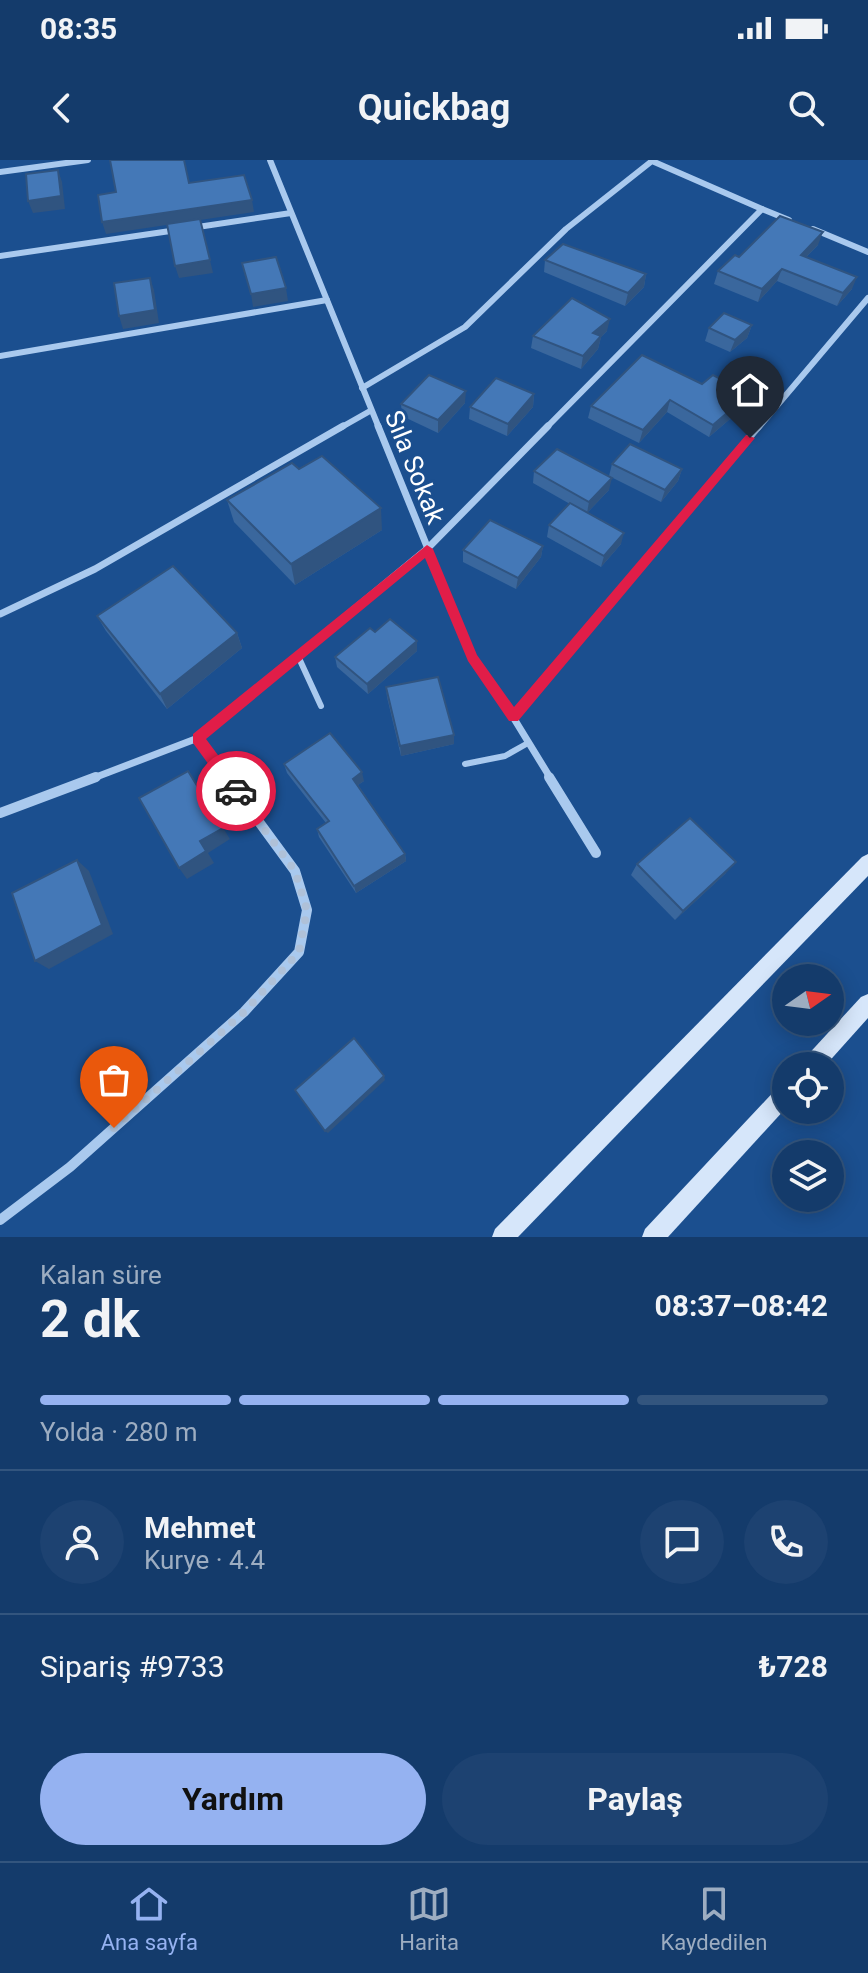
<!DOCTYPE html>
<html lang="tr">
<head>
<meta charset="utf-8">
<style>
	body { margin:0; font-family:Roboto,sans-serif; background:#1d4271; color:#f1f3f6; height:100vh; display:flex; flex-direction:column; font-size:30px; white-space:nowrap }
	* { box-sizing:border-box; margin:0 }
	p { font-size:26px; color:#9dadc1 }
	.icon { flex:none; width:44px; height:44px; fill:none; stroke:currentColor; stroke-width:2; stroke-linecap:round; stroke-linejoin:round }
	.map { position:relative; height:1077px; overflow:hidden }
	.side { display:flex; flex-direction:column; background:#143b6b; flex:1 }
	.side>* { flex:none }
	.needle { width:52px; rotate:76deg }
	.tools { position:absolute; left:772px; top:804px; display:grid; gap:16px }
	.tools a { display:grid; place-items:center; width:72px; height:72px; border-radius:50%; background:#143b6b; box-shadow:0 4px 20px #0003,0 0 0 2px #33557e; font-size:40px }
	.pin { position:absolute; display:grid; place-items:center; width:68px; height:68px; color:#fff; margin:-82px -34px; border-radius:50% 50% 50% 0; rotate:-45deg; box-shadow:0 0 8px #0007 }
	.pin .icon { rotate:45deg }
	.courier { position:absolute; display:grid; place-items:center; width:80px; height:80px; margin:-40px; border:6px solid #e11d48; border-radius:50%; background:#fff; color:#222; box-shadow:0 2px 10px #0007 }
	.summary em { font-style:normal; font-weight:700 }
	.summary div { display:flex; flex-direction:column-reverse }
	.summary { display:flex; align-items:center; justify-content:space-between; height:136px; padding:0 40px }
	h1 { font-size:52px; font-weight:700; line-height:60px }
	.bar { display:grid; grid-template-columns:repeat(4,1fr); gap:12px 8px; align-content:center; height:96px; padding:0 40px }
	.bar i { height:10px; border-radius:6px; background:#33557e }
	.bar .on { background:#95b2f1 }
	.bar p { grid-column:span 4 }
	.line { display:flex; align-items:center; gap:20px; padding:0 40px; border-top:2px solid #33557e }
	.line div { flex:1 }
	.round { display:grid; place-items:center; flex:none; width:84px; height:84px; border-radius:42px; background:#1d4271 }
	.action { display:flex; gap:16px; margin-top:auto; padding:16px 40px }
	.action a { flex:1; height:92px; border-radius:48px; background:#95b2f1; color:#111; font-size:32px; font-weight:700; line-height:92px; text-align:center }
	.action a+a { background:#1d4271; color:#f1f3f6 }
	.status { display:flex; justify-content:space-between; align-items:center; height:56px; padding:0 40px; background:#143b6b; direction:ltr }
	.status svg { height:22px; fill:currentColor }
	header { display:flex; justify-content:space-between; align-items:center; height:104px; padding:0 40px; background:#143b6b; font-size:36px; font-weight:700 }
	.tab-bar { display:flex; justify-content:space-around; align-items:center; height:112px; border-top:2px solid #33557e; background:#143b6b; font-size:22px; color:#9dadc1 }
	.tab-bar a { display:grid; justify-items:center; gap:4px }
	.tab-bar .on { color:#95b2f1 }
	.map>svg:first-child { display:block }
	.lines { fill:none; stroke-linecap:round; stroke-linejoin:round }
	.service { stroke:#a9c9ee; stroke-width:6 }
	.minor-far2 { stroke:#a9c9ee; stroke-width:6 }
	.minor-far1 { stroke:#a9c9ee; stroke-width:7 }
	.minor { stroke:#a9c9ee; stroke-width:10 }
	.secondary { fill:#d6e6fa; fill-rule:evenodd }
	.wall { fill:#3a679d }
	.shaded-wall { fill:#305480 }
	.building { fill:#4478b7; stroke:#305480; stroke-width:2 }
	.route { fill:#e11d48 }
	.done { stroke:#afc1d8; stroke-width:8; stroke-dasharray:0 14.4 }
	.labels { text-anchor:middle; dominant-baseline:central; stroke-width:6; stroke-linejoin:round; paint-order:stroke }
	.street-label { font-size:26px; fill:#fff; stroke:#1b4f8f }
</style>
</head>
<body>
<div class="status"><b>08:35</b><svg viewBox="0 0 49 12"><path d="M0 12V9h3v3zM5 12V6h3v6zM10 12V3h3v9zM15 12V0h3v12zM26 1h20v11H26zM47 4h2v5h-2z"/></svg></div>
<header><svg class="icon" aria-label="back" viewBox="0 0 24 24"><path d="M15 5l-7 7 7 7"/></svg>Quickbag<svg class="icon" aria-label="search" viewBox="0 0 24 24"><circle cx="10" cy="10" r="6"/><path d="M15 15l6 6"/></svg></header>
<div class="map">
<svg width="868" height="1077" viewBox="0 0 868 1077">
	<rect width="100%" height="100%" fill="#1b4f8f"/>
	<g class="lines">
		<g class="service">
			<polyline points="298,496 321,546"/>
			<polyline points="465,604 505,596 528,583"/>
		</g>
		<g class="minor-far2">
			<polyline points="270,0 379,268"/>
			<polyline points="0,12 88,0"/>
			<polyline points="191,68 291,53"/>
			<polyline points="813,69 868,92"/>
			<polyline points="0,96 177,70"/>
			<polyline points="0,196 327,140"/>
			<polyline points="362,228 465,167 566,69 652,1 762,49"/>
			<polyline points="340,268 370,251"/>
			<polyline points="546,268 762,49 789,60"/>
			<polyline points="758,268 868,138"/>
		</g>
		<g class="minor-far1">
			<polyline points="378,266 472,497 513,557 759,266"/>
			<polyline points="0,454 95,409 343,266"/>
			<polyline points="513,557 551,619"/>
			<polyline points="198,578 228,619"/>
			<polyline points="91,619 198,578 427,389 548,266"/>
		</g>
		<g class="minor">
			<polyline points="549,617 596,693"/>
			<polyline points="0,653 96,617"/>
			<polyline points="0,1060 70,1007 244,852 299,792 307,750 295,711 226,617"/>
		</g>
		<g class="secondary">
			<polygon points="868,694 868,716 518,1077 492,1077 495,1069 862,697"/>
			<polygon points="868,834 868,858 825,906 801,906 804,899 861,837"/>
			<polygon points="786,923 786,948 668,1077 642,1077 645,1069 779,926"/>
		</g>
	</g>
	<g class="wall">
		<polygon points="818,85 806,97 852,129 837,146 777,121 758,142 714,124 718,111 739,97"/>
		<polygon points="545,100 646,114 644,127 625,146 544,112"/>
		<polygon points="752,165 747,178 730,192 705,181 709,168"/>
		<polygon points="607,171 601,177 598,189 581,209 531,188 533,176"/>
		<polygon points="702,224 749,234 744,247 709,277 667,252 639,283 588,258 591,246"/>
		<polygon points="534,234 533,247 507,276 469,259 470,247"/>
		<polygon points="465,243 438,273 402,256 401,244"/>
		<polygon points="612,304 682,309 678,321 661,342 609,316"/>
		<polygon points="534,311 609,330 587,353 621,384 601,407 547,377 549,365 570,344 533,323"/>
		<polygon points="227,340 382,370 295,425 234,362"/>
		<polygon points="543,386 541,397 516,429 463,402 463,390"/>
		<polygon points="97,456 237,473 242,488 167,549 106,471"/>
		<polygon points="375,472 417,491 368,534 337,507 335,497"/>
		<polygon points="386,527 454,575 454,584 401,596 387,537"/>
		<polygon points="284,604 364,621 358,625 405,694 406,701 356,733 319,677 317,669 326,663 287,613"/>
		<polygon points="637,704 726,713 675,760 631,715"/>
	</g>
	<g class="shaded-wall">
		<polygon points="58,10 62,22 65,49 33,53 28,41"/>
		<polygon points="252,40 254,52 106,74 102,62"/>
		<polygon points="823,72 818,85 796,107 801,95"/>
		<polygon points="210,100 213,113 179,118 175,106"/>
		<polygon points="782,109 777,121 758,142 762,129"/>
		<polygon points="646,114 644,127 625,146 628,133"/>
		<polygon points="857,117 852,129 837,146 843,133"/>
		<polygon points="150,118 154,130 159,163 123,169 119,156"/>
		<polygon points="286,128 288,141 253,147 251,134"/>
		<polygon points="610,159 607,171 601,177 598,189 581,209 583,196 593,173"/>
		<polygon points="752,165 747,178 730,192 735,180"/>
		<polygon points="466,231 465,243 438,273 438,260"/>
		<polygon points="534,234 533,247 507,276 508,264"/>
		<polygon points="749,234 744,247 709,277 713,265"/>
		<polygon points="670,240 667,252 639,283 643,270"/>
		<polygon points="682,309 678,321 661,342 665,330"/>
		<polygon points="612,318 609,330 587,353 589,342"/>
		<polygon points="381,348 382,370 295,425 291,404"/>
		<polygon points="624,373 621,384 601,407 604,396"/>
		<polygon points="543,386 541,397 516,429 518,418"/>
		<polygon points="237,473 242,488 167,549 160,534"/>
		<polygon points="417,481 417,491 368,534 367,524"/>
		<polygon points="454,575 454,584 401,596 400,586"/>
		<polygon points="362,612 364,621 355,627 353,619"/>
		<polygon points="223,668 230,679 208,693 214,703 187,719 179,708 200,681"/>
		<polygon points="405,694 406,701 356,733 354,726"/>
		<polygon points="77,700 89,711 113,774 49,809 35,801"/>
		<polygon points="736,702 726,713 675,760 683,751"/>
		<polygon points="384,916 385,920 328,973 325,971"/>
	</g>
	<g class="building">
		<polygon points="110,0 184,0 189,23 244,15 252,40 102,62 98,35 116,32"/>
		<polygon points="58,10 61,36 28,41 26,14"/>
		<polygon points="780,56 823,72 801,95 857,117 843,133 782,109 762,129 718,111 735,95 739,97"/>
		<polygon points="200,59 210,100 175,106 167,64"/>
		<polygon points="563,84 646,114 628,133 545,100"/>
		<polygon points="276,97 286,128 251,134 242,103"/>
		<polygon points="150,118 155,150 119,156 114,123"/>
		<polygon points="572,138 610,159 593,173 601,176 583,196 533,176"/>
		<polygon points="724,153 752,165 735,180 709,168"/>
		<polygon points="642,195 702,224 713,215 749,234 713,265 670,240 643,270 591,246"/>
		<polygon points="429,215 466,231 438,260 401,244"/>
		<polygon points="496,218 534,234 508,264 470,247"/>
		<polygon points="630,284 682,309 665,330 612,304"/>
		<polygon points="557,289 612,318 589,342 534,311"/>
		<polygon points="322,296 381,348 291,404 227,340 292,303 299,309"/>
		<polygon points="570,343 624,373 604,396 549,365"/>
		<polygon points="490,360 543,386 518,418 463,390"/>
		<polygon points="173,406 237,473 160,534 97,456"/>
		<polygon points="390,459 417,481 367,524 335,497 370,468 375,472"/>
		<polygon points="438,517 454,575 400,586 386,527"/>
		<polygon points="330,573 362,612 353,619 405,694 354,726 317,669 329,661 284,604"/>
		<polygon points="188,611 223,668 200,681 206,691 179,708 139,638"/>
		<polygon points="690,658 736,702 683,751 637,704"/>
		<polygon points="77,700 102,765 35,801 12,733"/>
		<polygon points="354,878 384,916 325,971 295,930"/>
	</g>
	<polygon class="route" points="746,275 755,278 518,561 509,561 468,501 425,398 206,579 241,626 241,635 231,635 193,583 193,574 427,385 433,389 477,495 514,547"/>
	<g class="lines">
		<polyline class="done" points="114,968 244,852 299,792 307,750 295,711 236,631"/>
	</g>
	<g class="labels">
		<g class="street-label">
			<text transform="translate(415 307) rotate(68)">Sıla Sokak</text>
		</g>
	</g>
</svg>
<div class="tools">
<a><svg class="needle" viewBox="-14 -14 28 28"><path d="M0-13l5 13h-10z" fill="#e53935"/><path d="M0 13l5-13h-10z" fill="#9dadc1"/></svg></a>
<a><svg class="icon" aria-label="locate" viewBox="0 0 24 24"><circle cx="12" cy="12" r="6"/><path d="M12 2v4M12 18v4M2 12h4M18 12h4"/></svg></a>
<a><svg class="icon" aria-label="layers" viewBox="0 0 24 24"><path d="M12 4l9 5-9 5-9-5zM3 14l9 5 9-5"/></svg></a>
</div>
<div class="pin" style="left:114px;top:968px;background:#ea580c"><svg class="icon" aria-label="bag" viewBox="0 0 24 24"><path d="M5 8h14l-1 12H6zM9 8a3 3 0 0 1 6 0"/></svg></div>
<div class="pin" style="left:750px;top:278px;background:#1f2937"><svg class="icon" aria-label="home" viewBox="0 0 24 24"><path d="M3 11l9-7 9 7M6 9v11h12V9"/></svg></div>
<div class="courier" style="left:236px;top:631px"><svg class="icon" aria-label="car" viewBox="0 0 24 24"><path d="M5 17H2v-5l4-1 3-4h7l3 4 3 1v5h-3M9 17h6M6 11h13"/><circle cx="7" cy="17" r="2"/><circle cx="17" cy="17" r="2"/></svg></div>
</div>
<section class="side">
<div class="summary"><div><h1>2 dk</h1><p>Kalan süre</p></div><em>08:37–08:42</em></div>
<div class="bar"><i class="on"></i><i class="on"></i><i class="on"></i><i></i><p>Yolda · 280 m</p></div>
<div class="line" style="height:144px"><a class="round"><svg class="icon" aria-label="person" viewBox="0 0 24 24"><circle cx="12" cy="8" r="4"/><path d="M4 21q1-7 8-7t8 7"/></svg></a><div><b>Mehmet</b><p>Kurye · 4.4</p></div><a class="round"><svg class="icon" aria-label="chat" viewBox="0 0 24 24"><path d="M4 5h16v11H9l-5 4z"/></svg></a><a class="round"><svg class="icon" aria-label="phone" viewBox="0 0 24 24"><path d="M5 4h4l2 5-3 2q2 4 5 5l2-3 5 2v4C11 20 4 13 5 4z"/></svg></a></div>
<div class="line" style="height:104px"><div>Sipariş #9733</div><b>₺728</b></div>
<div class="action"><a>Yardım</a><a>Paylaş</a></div>
</section>
<nav class="tab-bar">
<a class="on"><svg class="icon" aria-label="home" viewBox="0 0 24 24"><path d="M3 11l9-7 9 7M6 9v11h12V9"/></svg>Ana sayfa</a>
<a><svg class="icon" aria-label="map" viewBox="0 0 24 24"><path d="M3 6l6-2 6 2 6-2v14l-6 2-6-2-6 2zM9 4v14M15 6v14"/></svg>Harita</a>
<a><svg class="icon" aria-label="saved" viewBox="0 0 24 24"><path d="M7 4h10v16l-5-4-5 4z"/></svg>Kaydedilen</a>
</nav>
</body>
</html>
